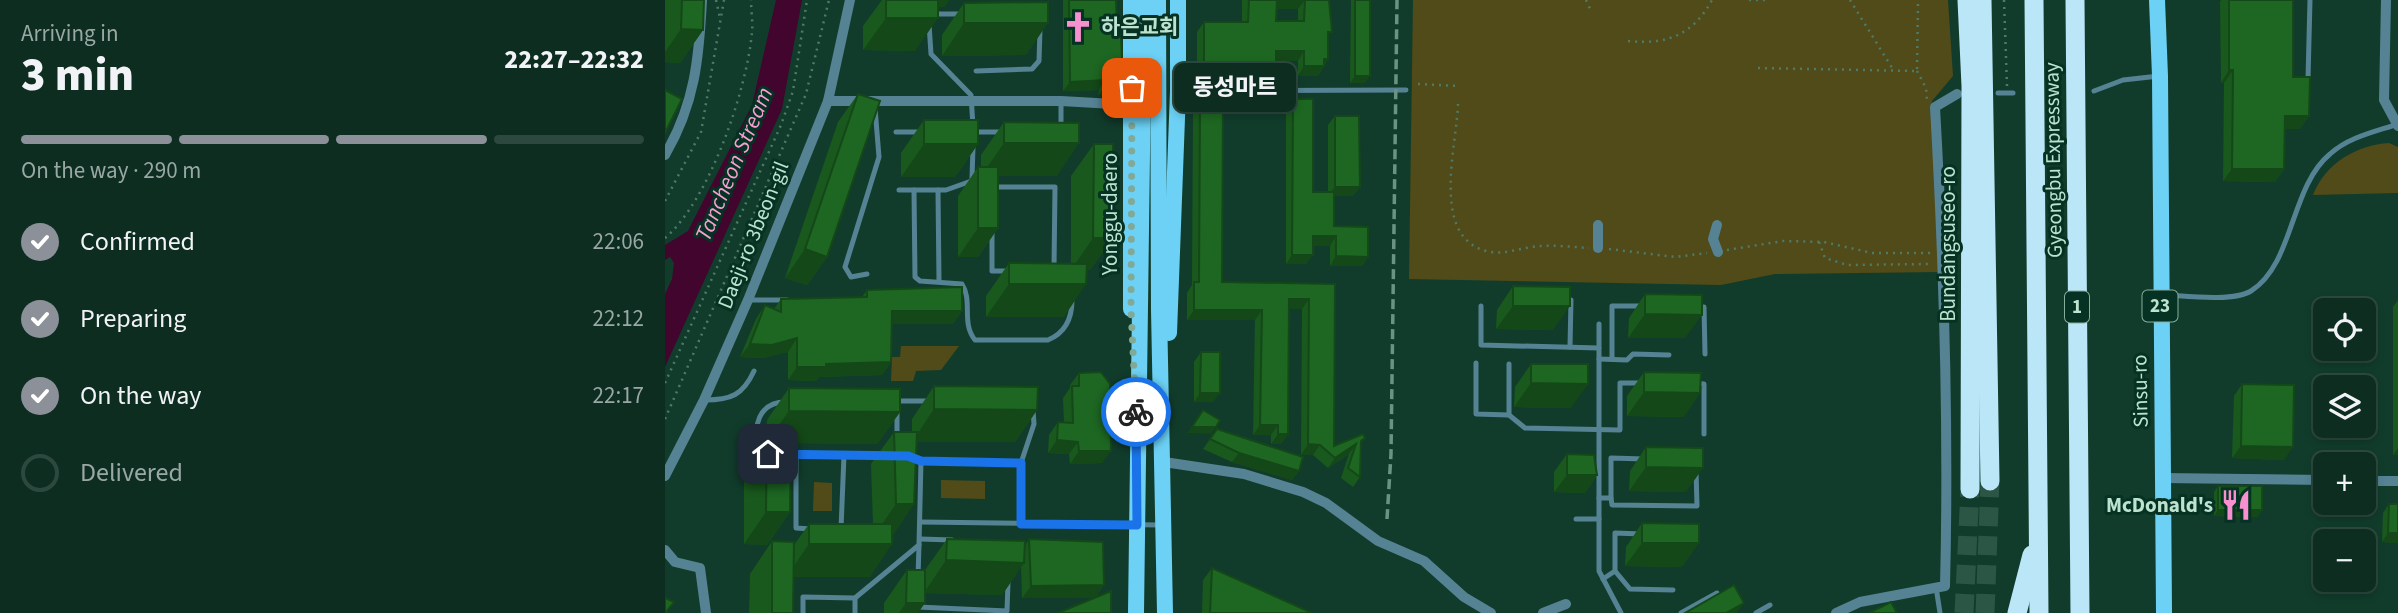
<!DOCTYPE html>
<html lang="en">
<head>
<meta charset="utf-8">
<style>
	body { margin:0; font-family:"Source Sans 3","Noto Sans KR",sans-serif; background:#16352a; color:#f1f3f6; height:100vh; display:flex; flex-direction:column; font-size:26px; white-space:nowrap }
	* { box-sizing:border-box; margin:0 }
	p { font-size:23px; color:#9aa8a5 }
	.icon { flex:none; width:38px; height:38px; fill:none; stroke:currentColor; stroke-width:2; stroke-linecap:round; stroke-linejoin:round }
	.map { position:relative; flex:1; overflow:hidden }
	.panel { display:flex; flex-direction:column; background:#0d2d21; width:665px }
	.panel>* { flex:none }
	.buttons { position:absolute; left:1648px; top:298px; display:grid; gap:14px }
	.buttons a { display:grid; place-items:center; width:63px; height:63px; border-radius:10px; background:#0d2d21; box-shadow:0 4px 10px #0003,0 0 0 2px #2d493f; font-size:35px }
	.pin { position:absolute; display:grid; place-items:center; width:60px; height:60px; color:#fff; margin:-30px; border-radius:14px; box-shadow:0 4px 10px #0006 }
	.courier { position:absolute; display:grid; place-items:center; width:70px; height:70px; margin:-35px; border:5px solid #1a73e8; border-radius:50%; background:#fff; color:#222; box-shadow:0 2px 9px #0007 }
	.bubble { position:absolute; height:49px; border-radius:10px; background:#0d2d21; box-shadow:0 4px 10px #0003,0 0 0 2px #2d493f; font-size:23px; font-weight:800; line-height:49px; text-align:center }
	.summary em { font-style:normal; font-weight:800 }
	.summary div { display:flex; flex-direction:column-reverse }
	.summary { display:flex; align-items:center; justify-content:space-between; height:119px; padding:0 21px }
	h1 { font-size:46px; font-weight:800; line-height:52px }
	.bar { display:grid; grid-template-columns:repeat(4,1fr); gap:10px 7px; align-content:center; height:84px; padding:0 21px }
	.bar i { height:9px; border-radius:5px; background:#2d493f }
	.bar .on { background:#8c9099 }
	.bar p { grid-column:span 4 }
	ol { padding:0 21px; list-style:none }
	li { display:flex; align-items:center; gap:21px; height:77px }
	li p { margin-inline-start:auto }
	li .icon { padding:7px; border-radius:50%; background:#8c9099; color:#fff; stroke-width:4 }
	li:last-child { color:#9aa8a5 }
	li i { width:38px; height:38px; border:4px solid #2d493f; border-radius:50% }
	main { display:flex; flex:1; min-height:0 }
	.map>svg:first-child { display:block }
	.green { fill:#504b18 }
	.water { fill:#41052e }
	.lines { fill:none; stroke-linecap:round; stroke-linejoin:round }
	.highway-tunnel { stroke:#2b5545; stroke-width:19; stroke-dasharray:19 10; stroke-linecap:butt }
	.path { stroke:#507a68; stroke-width:2.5; stroke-dasharray:2 5; stroke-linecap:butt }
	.lane { stroke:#558394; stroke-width:5 }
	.street { stroke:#558394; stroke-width:10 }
	.primary { stroke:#6cd1f5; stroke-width:16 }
	.highway { stroke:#bbe6f7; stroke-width:19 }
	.rail { stroke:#6b9382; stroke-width:3.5; stroke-dasharray:10 5; stroke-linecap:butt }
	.wall { fill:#19591d; fill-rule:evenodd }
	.shaded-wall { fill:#144818 }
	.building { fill:#1d6722; stroke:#144818; stroke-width:2 }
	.done { stroke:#81a997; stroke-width:7; stroke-dasharray:0 12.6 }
	.route { stroke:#1a73e8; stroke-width:9 }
	.labels { text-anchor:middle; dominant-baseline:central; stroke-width:6; stroke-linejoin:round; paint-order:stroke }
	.shield { fill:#053222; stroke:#86ae9c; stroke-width:2 }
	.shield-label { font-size:19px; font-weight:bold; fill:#bde3d0 }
	.poi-label { font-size:21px; font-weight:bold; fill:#bde3d0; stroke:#053222; text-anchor:start }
	.street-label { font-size:21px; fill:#bde3d0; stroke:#053222 }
	.water-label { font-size:23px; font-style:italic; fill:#f89ed3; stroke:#053222 }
</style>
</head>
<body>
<main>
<section class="panel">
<div class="summary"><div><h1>3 min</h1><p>Arriving in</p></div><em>22:27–22:32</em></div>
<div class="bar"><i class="on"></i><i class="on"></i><i class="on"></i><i></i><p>On the way · 290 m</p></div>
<ol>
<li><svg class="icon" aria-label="check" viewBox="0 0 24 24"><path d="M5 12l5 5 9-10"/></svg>Confirmed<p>22:06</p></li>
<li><svg class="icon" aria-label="check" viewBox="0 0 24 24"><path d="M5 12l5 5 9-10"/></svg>Preparing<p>22:12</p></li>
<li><svg class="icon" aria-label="check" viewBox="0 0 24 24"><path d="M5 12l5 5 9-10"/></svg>On the way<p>22:17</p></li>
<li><i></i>Delivered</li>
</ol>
</section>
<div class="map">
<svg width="1733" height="613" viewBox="0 0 1733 613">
	<rect width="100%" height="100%" fill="#113c2c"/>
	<g class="green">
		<polygon points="748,0 1283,0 1288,76 1267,101 1275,272 1110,274 1056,285 744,279"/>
		<path d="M1724,143l9,4v46l-85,2c12,-32 44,-50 76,-52z"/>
		<polygon points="236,346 294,346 276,370 251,371 248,381 226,381 227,357 235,357"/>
		<polygon points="276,480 320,481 320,499 276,498"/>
		<polygon points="149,482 167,483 167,511 148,511"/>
	</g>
	<polygon class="water" points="111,0 137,0 117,109 0,367 0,294 7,279 9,263 5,257 0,260 0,245 23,231 87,105"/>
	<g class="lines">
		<g class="highway-tunnel">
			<polyline points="1299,613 1305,489"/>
			<polyline points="1320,613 1325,481"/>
		</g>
		<g class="path">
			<polyline points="51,0 55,18"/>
			<polyline points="921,0 926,11"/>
			<polyline points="1084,0 1103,0"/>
			<polyline points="1185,0 1229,71"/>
			<polyline points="1339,0 1342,86"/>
			<path d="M963,41c39,4 65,-6 84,-41"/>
			<polyline points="1093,68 1252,71 1253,0"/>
			<polyline points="1252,71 1261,88 1262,100"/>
			<polyline points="753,84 793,86"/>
			<path d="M793,104c-1,41 -28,132 28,147 17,5 36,-4 54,-5 16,-1 33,1 49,2"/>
			<polyline points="0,201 36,132 59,0"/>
			<path d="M0,238c44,-37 82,-148 87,-206 1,-10 -1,-22 -1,-32"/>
			<polyline points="1154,242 1160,258 1182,265 1265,264"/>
			<polyline points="944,249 1010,257 1042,253"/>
			<polyline points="1062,250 1118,241 1159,242 1207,253 1267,253"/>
			<polyline points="0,383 116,125 128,91 142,0"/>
			<polyline points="0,419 141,94 164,0"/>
		</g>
		<g class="lane">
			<polyline points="266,14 298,14"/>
			<polyline points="264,24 266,54 306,95 308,126"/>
			<polyline points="311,71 367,69 374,61 375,30"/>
			<polyline points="1643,79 1645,0"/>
			<polyline points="517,91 741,90"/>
			<polyline points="1429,91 1458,80 1494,76"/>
			<polyline points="1333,93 1348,93"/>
			<polyline points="396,101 396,130"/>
			<polyline points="231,132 256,132"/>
			<polyline points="308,132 336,132"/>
			<polyline points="307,178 308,147"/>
			<polyline points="327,187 390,187 389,268"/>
			<polyline points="234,190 281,190 312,179"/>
			<path d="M249,190l1,87 5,4 42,3c11,17 -1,39 13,56h73c17,-7 24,-22 24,-40"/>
			<polyline points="273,190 274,281"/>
			<polyline points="327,231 327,271 344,271"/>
			<polyline points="202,274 186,277 180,267 214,157 210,108"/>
			<path d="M1500,295c21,1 68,7 86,-4 43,-27 39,-104 79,-137 19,-17 44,-22 68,-30"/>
			<polyline points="83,300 122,300"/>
			<polyline points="816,306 816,345 934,348"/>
			<polyline points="1030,307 1039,307 1040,354"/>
			<polyline points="934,324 934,571 956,613"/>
			<polyline points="905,347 906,300"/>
			<polyline points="934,359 962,360 968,354 1004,355"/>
			<polyline points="947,359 947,306 978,306"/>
			<polyline points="811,363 811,414 844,415 860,428 955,430 955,383 978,383"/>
			<polyline points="1029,383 1039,384 1039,434"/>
			<path d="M40,400c26,0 38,-5 49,-29"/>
			<polyline points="229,401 264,401"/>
			<polyline points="232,411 232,436"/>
			<polyline points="844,415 844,364"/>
			<path d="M96,449c-10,-22 -2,-47 25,-47"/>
			<polyline points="118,455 217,456"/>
			<polyline points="131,455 131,528 146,529"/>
			<polyline points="247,458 256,461 356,463"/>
			<polyline points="934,498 946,498 946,458 979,459"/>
			<polyline points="946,498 947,505 1032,506 1031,470"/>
			<polyline points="911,519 934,519"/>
			<polyline points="256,522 497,525"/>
			<polyline points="356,524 356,463 369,424 368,410"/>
			<polyline points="176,529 179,455"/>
			<polyline points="255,539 287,540"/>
			<polyline points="950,571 965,589 1008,590"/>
			<polyline points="253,577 254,545"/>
			<polyline points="938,579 950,571 950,533 976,534"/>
			<polyline points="1271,587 1275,613"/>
			<polyline points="253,607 342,611 343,582"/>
			<polyline points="138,613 138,597 190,598 254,545 256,461"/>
			<polyline points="190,613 190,598"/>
			<polyline points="1016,613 1052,593 1055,597"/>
			<polyline points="1091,613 1105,605"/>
		</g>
		<g class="street">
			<polyline points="1721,0 1719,100 1733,126"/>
			<polyline points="163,101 396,101 466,105"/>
			<path d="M0,155c30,-51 34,-97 37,-155"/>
			<polyline points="933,225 933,248"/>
			<polyline points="1052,225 1048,239 1053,252"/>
			<polyline points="499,462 579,474 638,492 661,503 713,541 759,561 799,597 826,613"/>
			<polyline points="0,476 39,400 83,300 163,101 185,0"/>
			<polyline points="1497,478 1661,480"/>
			<polyline points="1699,481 1733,481"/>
			<polyline points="0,550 10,562 35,568 41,613"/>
			<polyline points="878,613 901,604"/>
			<path d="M1171,613l24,-11 85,-16c4,-160 -1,-320 -10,-479l22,-13"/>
		</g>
		<g class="primary">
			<polyline points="466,0 466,309"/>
			<polyline points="493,0 494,310 500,613"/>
			<polyline points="1492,0 1495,76 1499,613"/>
			<polyline points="504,333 513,91 513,0"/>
			<polyline points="471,613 479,0"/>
		</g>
		<g class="highway">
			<polyline points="1302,0 1306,86 1305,489"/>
			<polyline points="1317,0 1325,481"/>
			<polyline points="1369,0 1374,613"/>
			<polyline points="1410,0 1415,613"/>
			<polyline points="1352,613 1367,555"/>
		</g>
		<polyline class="rail" points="722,519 726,454 732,0"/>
	</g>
	<g class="wall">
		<polygon points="0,0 39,0 38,30 15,63 0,62"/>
		<polygon points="217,0 284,0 279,7 273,7 250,51 198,50 198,26"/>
		<polygon points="398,0 451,0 452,36 458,85 451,95 433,95 434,90 398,91"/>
		<path d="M577,0h87l-1,59 -10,17h-20v-15h-22v15l-7,9h-28l1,-10h-45v-43l7,-10h38zM612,9h21v12h-22z"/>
		<polygon points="686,0 705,0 700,83 685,83"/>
		<polygon points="1556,0 1628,0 1628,77 1644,116 1635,129 1619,129 1619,169 1610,182 1558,181 1559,83 1556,83 1555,2"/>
		<polygon points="299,3 361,55 277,56 277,35"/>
		<polygon points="193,94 162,257 142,285 120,278 173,122"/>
		<polygon points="628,99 648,192 663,192 663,125 670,116 695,187 688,196 669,196 669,226 703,257 697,266 665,266 665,246 648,246 641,264 621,264 621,108"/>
		<polygon points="535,102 557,282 670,284 669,446 696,445 695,477 688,487 676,478 684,454 663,468 648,455 636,455 637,309 624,309 623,434 616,444 606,444 606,435 588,435 590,320 522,320 522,293 527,285 528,112"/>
		<polygon points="259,120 313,144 290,177 236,177 236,153"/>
		<polygon points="339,122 392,176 333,176 333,228 313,257 293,257 293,196 313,167 316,167 316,155"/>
		<polygon points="429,144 448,238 425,270 421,270 399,317 321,317 321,296 344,263 406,264 406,176"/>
		<polygon points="848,286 888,330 831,329 832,310"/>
		<polygon points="202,290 297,311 288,324 227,324 226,362 217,375 154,377 151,381 123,380 123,352 98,358 75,357 91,319 100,305 109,309 116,299 197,297"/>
		<polygon points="980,294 1020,338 963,338 964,318"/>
		<polygon points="1733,300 1733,455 1728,455 1728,307"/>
		<polygon points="536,352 548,402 529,402 529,362"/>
		<polygon points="866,364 906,408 849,407 850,387"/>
		<polygon points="979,372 1019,417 962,416 962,396"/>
		<polygon points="414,373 437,463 405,464 404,454 383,453 384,435 393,422 399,423 398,398 405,388 405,385"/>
		<polygon points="1577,384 1619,460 1567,458 1569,396"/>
		<polygon points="269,386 372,410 350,442 251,442 227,536 205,577 128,577 128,613 84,613 85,574 107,541 129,545 144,524 208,524 206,464 229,432 247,432 247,419"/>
		<polygon points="124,388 235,412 212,444 126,443 125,512 102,545 79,544 79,465 101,433 102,420"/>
		<polygon points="552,429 634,471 627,480 567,462 538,449"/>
		<polygon points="981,447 1021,492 964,491 965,471"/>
		<polygon points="902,454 932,475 920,493 889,492 889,472"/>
		<polygon points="1553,486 1597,510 1592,517 1549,516 1549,492"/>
		<polygon points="1724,504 1733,543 1717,542 1718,513"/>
		<polygon points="977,523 1017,567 960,566 961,547"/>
		<polygon points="282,539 360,546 364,539 439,585 430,598 357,598 356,567 337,595 260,593 253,613 219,613 219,603 242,570 260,570"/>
		<polygon points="547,568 647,613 537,613 538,580"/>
	</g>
	<g class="shaded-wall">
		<polygon points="260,0 284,0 279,7 255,7"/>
		<polygon points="612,0 640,0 633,9 605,9"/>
		<polygon points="221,18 273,18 250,51 198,50"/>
		<polygon points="299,23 383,23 361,55 277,56"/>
		<polygon points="16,29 38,30 15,63 0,62 0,52"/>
		<polygon points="611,51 639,51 633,61 605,61"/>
		<polygon points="659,59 663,59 653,76 633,76 639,66"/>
		<polygon points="539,66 583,66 577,75 532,75"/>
		<polygon points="1564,70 1568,70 1559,83 1556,83"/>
		<polygon points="583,75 611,76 604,85 576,85"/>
		<polygon points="690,76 705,76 700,83 685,83"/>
		<polygon points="440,80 434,90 398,91 405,82"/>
		<polygon points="458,85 451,95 433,95 440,86"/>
		<polygon points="1620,116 1644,116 1635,129 1611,129"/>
		<polygon points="339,143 414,143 392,176 316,176"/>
		<polygon points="259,144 313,144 290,177 236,177"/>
		<polygon points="1567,169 1619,169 1610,182 1558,181"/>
		<polygon points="670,187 695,187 688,196 663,196"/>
		<polygon points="313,228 333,228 313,257 293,257"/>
		<polygon points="648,236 671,236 665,246 641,246"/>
		<polygon points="428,238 448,238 425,270 406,270"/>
		<polygon points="140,249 162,257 142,285 120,278"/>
		<polygon points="627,255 648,255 641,264 621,264"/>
		<polygon points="671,256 703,257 697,266 665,266"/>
		<polygon points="344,284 421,284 399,317 321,317"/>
		<polygon points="624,299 644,299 637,309 617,309"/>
		<polygon points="848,306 905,306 888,330 831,329"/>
		<polygon points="529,310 597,310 590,320 522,320"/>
		<polygon points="227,311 297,311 288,324 217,324"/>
		<polygon points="980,314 1037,315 1020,338 963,338"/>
		<polygon points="132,338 123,352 98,358 75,357 85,344"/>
		<polygon points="226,362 217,375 154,377 151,381 123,380 132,367 161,364"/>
		<polygon points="866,383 923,384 906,408 849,407"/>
		<polygon points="979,392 1035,393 1019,417 962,416"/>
		<polygon points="535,393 555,393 548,402 529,402"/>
		<polygon points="269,409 372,410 350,442 247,442"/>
		<polygon points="124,411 235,412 212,444 101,443"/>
		<polygon points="595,425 613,425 606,435 588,435"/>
		<polygon points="527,427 551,427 546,434 522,433"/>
		<polygon points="613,434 623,434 616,444 606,444"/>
		<polygon points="392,440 413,442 404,454 383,453"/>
		<polygon points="643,444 655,445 648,455 636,455"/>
		<polygon points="691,444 684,454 663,468 670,458"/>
		<polygon points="1576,446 1628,447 1619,460 1567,458"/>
		<polygon points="1733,448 1733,455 1728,455"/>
		<polygon points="414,451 446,451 437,463 405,464"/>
		<polygon points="574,453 634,471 627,480 567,462"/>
		<polygon points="981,467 1038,468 1021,492 964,491"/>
		<polygon points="902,475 932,475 920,493 889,492"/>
		<polygon points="231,504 249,504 227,537 208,537"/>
		<polygon points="1553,510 1597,510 1592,517 1549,516"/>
		<polygon points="101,512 125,512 102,545 79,544"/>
		<polygon points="1723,533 1733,533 1733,543 1717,542"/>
		<polygon points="977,543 1034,543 1017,567 960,566"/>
		<polygon points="144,544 227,544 205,577 121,577"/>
		<polygon points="281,560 359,563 337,595 259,593"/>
		<polygon points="439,585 430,598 357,598 366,586"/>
		<polygon points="241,603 260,603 253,613 234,613"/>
		<polygon points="1079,603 1072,613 1061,613"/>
	</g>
	<g class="building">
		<polygon points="17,0 39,0 38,30 16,29"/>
		<rect x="221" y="0" width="52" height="18"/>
		<polygon points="404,0 451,0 452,36 456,36 458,85 440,86 440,80 405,82"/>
		<polygon points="584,0 612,0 611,21 639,21 640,0 664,0 667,32 663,32 663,59 659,59 659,66 639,66 639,51 611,51 611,76 583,75 583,66 539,66 539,22 583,22"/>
		<rect x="690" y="0" width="15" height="76"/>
		<polygon points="1564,0 1628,0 1628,77 1645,77 1644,116 1620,116 1619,169 1567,169 1568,70 1564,70"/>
		<polygon points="383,2 383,23 299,23 299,3"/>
		<polygon points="0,90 17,99 0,133"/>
		<polygon points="193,94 215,101 162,257 140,249"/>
		<polygon points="628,99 648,99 648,192 669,192 669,226 703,227 703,257 671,256 671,236 648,236 648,255 627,255"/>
		<polygon points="535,102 558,102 557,282 670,284 669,446 698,434 700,438 696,441 695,477 683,468 691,444 670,458 655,445 643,444 644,299 624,299 623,434 613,434 613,425 595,425 597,310 529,310 529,282 534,282"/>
		<polygon points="670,116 694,116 695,187 670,187"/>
		<rect x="259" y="120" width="54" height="24"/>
		<polygon points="339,122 414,123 414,143 339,143"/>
		<polygon points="429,144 448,144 448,238 428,238"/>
		<rect x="313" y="167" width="20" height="61"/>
		<polygon points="344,263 422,264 421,284 344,284"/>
		<polygon points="848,286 905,287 905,306 848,306"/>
		<polygon points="297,287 297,311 227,311 226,362 161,364 161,367 132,367 132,338 107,345 85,344 100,305 116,312 116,299 202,297 202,290"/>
		<polygon points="980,294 1037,295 1037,315 980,314"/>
		<polygon points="536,352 555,352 555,393 535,393"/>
		<polygon points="866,364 923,364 923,384 866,383"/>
		<polygon points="436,372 445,384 446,451 414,451 413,442 392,440 393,422 408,423 407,386 414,386 414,373"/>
		<polygon points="979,372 1036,373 1035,393 979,392"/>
		<polygon points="1577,384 1629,385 1628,447 1576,446"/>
		<polygon points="269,386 373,387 372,410 269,409"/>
		<polygon points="124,388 235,389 235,412 124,411"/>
		<polygon points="538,410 555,420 551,427 527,427"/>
		<polygon points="552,429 638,457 634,471 574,453 545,439"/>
		<polygon points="229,432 252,432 249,504 231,504"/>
		<polygon points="102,433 126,433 125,512 101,512"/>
		<polygon points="981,447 1038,448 1038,468 981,467"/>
		<polygon points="902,454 929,455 932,475 902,475"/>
		<rect x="1553" y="486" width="44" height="24"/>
		<polygon points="1724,504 1733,504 1733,533 1723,533"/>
		<polygon points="977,523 1034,524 1034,543 977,543"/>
		<rect x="144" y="524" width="83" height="20"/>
		<polygon points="282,539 360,541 359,563 281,560"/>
		<polygon points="364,539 438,542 439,585 366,586"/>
		<polygon points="107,541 129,542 128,613 107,613"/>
		<polygon points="547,568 647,613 545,613"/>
		<polygon points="242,570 260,570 260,603 241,603"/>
		<polygon points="1069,585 1079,603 1061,613 1020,613"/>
		<polygon points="446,591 446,613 393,613"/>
		<polygon points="0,598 9,602 1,612 3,613 0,613"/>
		<polygon points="1226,602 1232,613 1204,613"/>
	</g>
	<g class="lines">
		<polyline class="done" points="467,88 466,309 471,412"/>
		<polyline class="route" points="103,454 243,456 256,461 356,463 356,524 472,525 471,412"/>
	</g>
	<defs>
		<symbol id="church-bare" viewBox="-9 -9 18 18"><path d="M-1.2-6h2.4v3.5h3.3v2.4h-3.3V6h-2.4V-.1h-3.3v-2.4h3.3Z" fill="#f790ce" stroke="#053222" stroke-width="2.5" paint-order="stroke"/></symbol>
		<symbol id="restaurant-bare" viewBox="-9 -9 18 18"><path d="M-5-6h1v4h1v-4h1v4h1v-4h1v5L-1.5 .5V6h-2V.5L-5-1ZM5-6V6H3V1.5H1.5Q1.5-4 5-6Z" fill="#f790ce" stroke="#053222" stroke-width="2.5" paint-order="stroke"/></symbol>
	</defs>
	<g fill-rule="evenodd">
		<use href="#church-bare" x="391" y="5" width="44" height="44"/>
		<use href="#restaurant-bare" x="1549" y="483" width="44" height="44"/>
	</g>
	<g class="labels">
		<g class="shield">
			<rect x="1477.5" y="290.5" width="35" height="31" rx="5"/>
			<rect x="1400" y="291.5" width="24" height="31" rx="5"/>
		</g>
		<g class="shield-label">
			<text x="1495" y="306">23</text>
			<text x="1412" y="307">1</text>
		</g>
		<g class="poi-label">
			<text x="436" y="27">하은교회</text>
			<text x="1548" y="505" text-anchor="end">McDonald's</text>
		</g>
		<g class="street-label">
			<text transform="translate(1388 160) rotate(-91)">Gyeongbu Expressway</text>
			<text transform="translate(445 214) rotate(-90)">Yonggu-daero</text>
			<text transform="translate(88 235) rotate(-68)">Daeji-ro 3beon-gil</text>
			<text transform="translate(1283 244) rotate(-90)">Bundangsuseo-ro</text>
			<text transform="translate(1475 391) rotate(-91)">Sinsu-ro</text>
		</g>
		<g class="water-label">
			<text transform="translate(69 164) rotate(-67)">Tancheon Stream</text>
		</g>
	</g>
</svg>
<div class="buttons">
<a><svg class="icon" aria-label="locate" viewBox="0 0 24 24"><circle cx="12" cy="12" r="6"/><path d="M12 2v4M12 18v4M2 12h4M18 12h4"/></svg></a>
<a><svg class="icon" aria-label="layers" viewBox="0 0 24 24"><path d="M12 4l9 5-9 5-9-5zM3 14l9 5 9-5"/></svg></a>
<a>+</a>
<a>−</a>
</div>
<div class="pin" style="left:467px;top:88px;background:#ea580c"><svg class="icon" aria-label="bag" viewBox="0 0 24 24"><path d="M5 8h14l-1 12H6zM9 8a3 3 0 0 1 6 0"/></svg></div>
<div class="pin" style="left:103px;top:454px;background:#1f2937"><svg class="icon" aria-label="home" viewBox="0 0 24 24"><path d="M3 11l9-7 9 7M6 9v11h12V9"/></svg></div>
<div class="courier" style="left:471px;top:412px"><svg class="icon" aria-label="bike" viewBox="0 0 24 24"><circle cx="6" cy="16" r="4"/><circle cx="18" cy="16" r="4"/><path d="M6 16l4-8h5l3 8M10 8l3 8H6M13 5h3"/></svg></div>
<div class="bubble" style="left:509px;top:63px;width:122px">동성마트</div>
</div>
</main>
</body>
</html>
